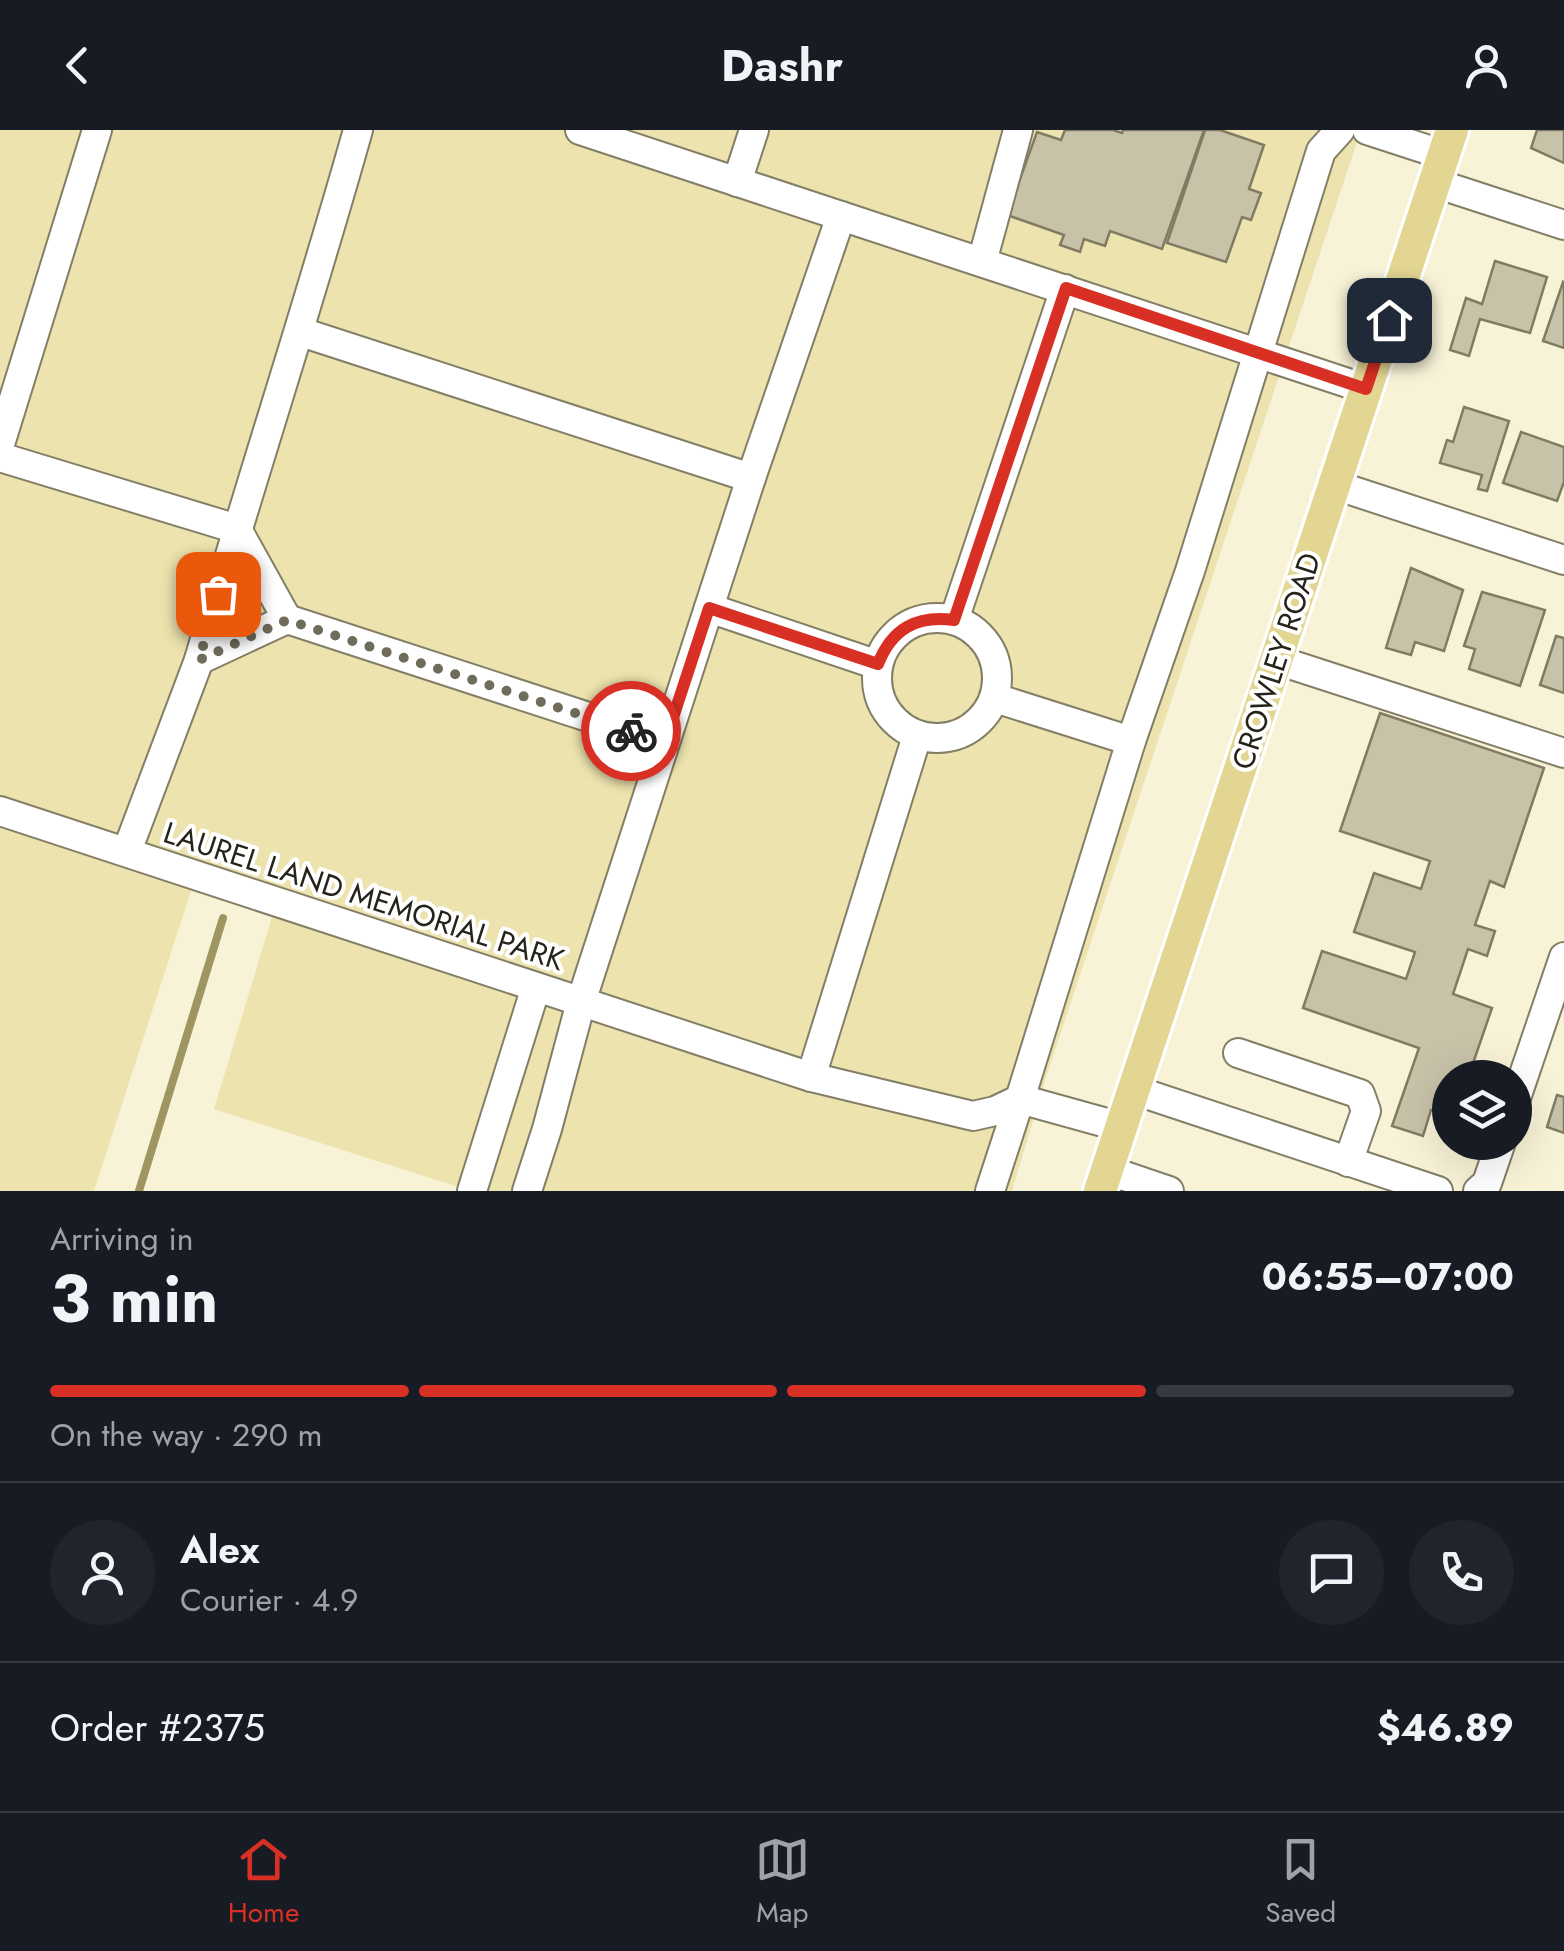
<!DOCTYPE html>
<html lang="en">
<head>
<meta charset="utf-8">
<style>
	body { margin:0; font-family:Jost,sans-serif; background:#20242c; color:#f1f3f6; height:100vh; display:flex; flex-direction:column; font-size:38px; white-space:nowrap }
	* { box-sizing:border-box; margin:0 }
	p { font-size:32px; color:#9ea1a6 }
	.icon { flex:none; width:55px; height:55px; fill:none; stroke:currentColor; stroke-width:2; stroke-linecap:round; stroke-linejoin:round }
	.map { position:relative; height:1061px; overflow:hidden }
	.details { display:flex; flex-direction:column; background:#171b24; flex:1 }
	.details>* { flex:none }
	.controls { position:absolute; left:1432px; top:930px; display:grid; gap:20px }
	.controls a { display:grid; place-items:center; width:100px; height:100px; border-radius:50%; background:#171b24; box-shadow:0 10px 40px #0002; font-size:50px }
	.pin { position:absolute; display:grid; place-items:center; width:85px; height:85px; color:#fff; margin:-42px; border-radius:20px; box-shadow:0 5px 15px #0006 }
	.courier { position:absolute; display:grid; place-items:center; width:100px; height:100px; margin:-50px; border:8px solid #d93025; border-radius:50%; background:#fff; color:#222; box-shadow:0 2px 12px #0007 }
	.head em { font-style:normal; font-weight:700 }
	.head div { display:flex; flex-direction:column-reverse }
	.head { display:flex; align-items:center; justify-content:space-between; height:170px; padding:0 50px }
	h1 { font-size:65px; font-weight:700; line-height:75px }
	.bar { display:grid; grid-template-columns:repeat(4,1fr); gap:15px 10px; align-content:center; height:120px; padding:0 50px }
	.bar i { height:12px; border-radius:8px; background:#363941 }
	.bar .active { background:#d93025 }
	.bar p { grid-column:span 4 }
	.line { display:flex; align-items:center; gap:25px; padding:0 50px; border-top:2px solid #363941 }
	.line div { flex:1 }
	.round { display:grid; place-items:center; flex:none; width:105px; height:105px; border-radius:52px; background:#20242c }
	header { display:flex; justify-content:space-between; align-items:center; height:130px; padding:0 50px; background:#171b24; font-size:45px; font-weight:700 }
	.tab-bar { display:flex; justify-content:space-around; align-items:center; height:140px; border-top:2px solid #363941; background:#171b24; font-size:28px; color:#9ea1a6 }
	.tab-bar a { display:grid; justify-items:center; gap:5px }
	.tab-bar .active { color:#d93025 }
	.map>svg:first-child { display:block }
	.green { fill:#ede3ae }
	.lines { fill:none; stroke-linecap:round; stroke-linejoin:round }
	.stream { stroke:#9f9561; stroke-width:8 }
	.building { fill:#c7c2a8; stroke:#807b62; stroke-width:2.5 }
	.minor-casing { stroke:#837e66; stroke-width:32 }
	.major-casing { stroke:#fff; stroke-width:38 }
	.minor { stroke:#fff; stroke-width:28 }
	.major { stroke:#e3d693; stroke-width:32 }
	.done { stroke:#706c5c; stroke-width:10; stroke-dasharray:0 18 }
	.route { stroke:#d93025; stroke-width:12 }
	.labels { text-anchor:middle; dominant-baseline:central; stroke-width:8; stroke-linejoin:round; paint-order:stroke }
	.street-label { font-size:30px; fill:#26241a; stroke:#fff }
</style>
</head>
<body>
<header><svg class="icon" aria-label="back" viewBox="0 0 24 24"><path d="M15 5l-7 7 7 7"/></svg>Dashr<svg class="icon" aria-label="person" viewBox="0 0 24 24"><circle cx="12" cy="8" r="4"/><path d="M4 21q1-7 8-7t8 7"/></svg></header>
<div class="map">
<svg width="1564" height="1061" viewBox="0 0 1564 1061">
	<rect width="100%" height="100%" fill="#f8f3d7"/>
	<polygon class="green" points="0,0 1361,0 1047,944 1012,1061 471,1061 214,979 272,787 191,761 94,1061 0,1061"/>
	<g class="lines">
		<polyline class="stream" points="139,1061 223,788"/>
	</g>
	<g class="building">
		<polygon points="1065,0 1113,0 1122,3 1123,0 1204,0 1162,119 1110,101 1105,116 1084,109 1080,122 1060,115 1064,105 1007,85 1037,2 1061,10"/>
		<polygon points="1205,0 1220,0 1264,15 1249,59 1261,63 1251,90 1242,87 1226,132 1167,113"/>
		<polygon points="1537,0 1564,0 1564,33 1531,18"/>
		<polygon points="1495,131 1547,147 1530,203 1480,189 1469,226 1450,220 1466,168 1482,174"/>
		<polygon points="1563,152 1564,153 1564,218 1543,211"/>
		<polygon points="1464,277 1509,291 1487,361 1478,359 1482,345 1440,333 1447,310 1453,312"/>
		<polygon points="1521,302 1564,317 1564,352 1557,371 1503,353"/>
		<polygon points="1411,438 1463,460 1444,521 1415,512 1411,525 1386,518"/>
		<polygon points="1482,462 1545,480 1520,556 1469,539 1475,519 1464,516"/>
		<polygon points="1556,506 1564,508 1564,563 1540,555"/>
		<polygon points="1380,583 1544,638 1504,757 1490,751 1475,795 1495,801 1487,826 1468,819 1453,864 1492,878 1468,948 1450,948 1450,986 1431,980 1423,1006 1392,996 1419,918 1303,878 1322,821 1406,849 1415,822 1354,802 1374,743 1421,759 1430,731 1340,701"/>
		<polygon points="1557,965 1564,967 1564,1003 1547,997"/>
	</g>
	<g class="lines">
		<defs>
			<g id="minor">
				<polyline points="1367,0 1444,25"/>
				<polyline points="737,52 754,0"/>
				<polyline points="1435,53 1564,95"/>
				<polyline points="841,86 1366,259"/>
				<polyline points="982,132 1018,0"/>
				<polyline points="301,202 751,348"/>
				<polyline points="0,314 97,0"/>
				<polyline points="0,327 237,399 287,489"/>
				<polyline points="1335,355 1564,430"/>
				<polyline points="709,478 878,535"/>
				<circle cx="937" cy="548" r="60"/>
				<polyline points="954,490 1065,159"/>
				<path d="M199,530c51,-177 109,-352 159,-530"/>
				<polyline points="1277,530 1564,623"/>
				<polyline points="1131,611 1190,441 1321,21 1340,0"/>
				<polyline points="0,681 811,947 973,986 995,981 1020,969 1131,611 995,568"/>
				<polyline points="127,721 199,530 287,489 665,612"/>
				<polyline points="1238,923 1360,964 1366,981 1348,1032"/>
				<polyline points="811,947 917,606"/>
				<polyline points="1134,960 1438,1061"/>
				<polyline points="1515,971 1564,827"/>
				<polyline points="1107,1040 1169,1061"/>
				<polyline points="472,1061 536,857"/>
				<polyline points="527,1061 547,999 581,872 751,348 841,86 580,0"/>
				<polyline points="990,1061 1020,969 1121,997"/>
				<polyline points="1478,1061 1487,1053 1501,1012"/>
			</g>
			<polyline id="major" points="1100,1061 1452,0"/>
		</defs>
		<use href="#minor" class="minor-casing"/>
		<use href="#major" class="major-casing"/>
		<use href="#minor" class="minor"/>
		<use href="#major" class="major"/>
	</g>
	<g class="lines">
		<polyline class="done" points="218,464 199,530 287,490 631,601"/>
		<path class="route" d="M631,601l34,11 44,-134 169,56c14,-35 38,-49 76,-44l112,-332 300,101 23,-69"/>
	</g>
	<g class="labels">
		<g class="street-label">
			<text transform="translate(1276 531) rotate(-72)">CROWLEY ROAD</text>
			<text transform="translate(364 766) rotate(18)">LAUREL LAND MEMORIAL PARK</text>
		</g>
	</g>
</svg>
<div class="controls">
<a><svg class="icon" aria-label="layers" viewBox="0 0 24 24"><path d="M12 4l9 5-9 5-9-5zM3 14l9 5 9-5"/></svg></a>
</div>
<div class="pin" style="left:218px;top:464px;background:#ea580c"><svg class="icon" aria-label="bag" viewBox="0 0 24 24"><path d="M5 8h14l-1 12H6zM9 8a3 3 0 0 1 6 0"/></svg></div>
<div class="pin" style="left:1389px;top:190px;background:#1f2937"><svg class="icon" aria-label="home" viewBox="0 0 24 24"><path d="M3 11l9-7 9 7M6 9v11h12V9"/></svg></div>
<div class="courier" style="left:631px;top:601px"><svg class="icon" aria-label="bike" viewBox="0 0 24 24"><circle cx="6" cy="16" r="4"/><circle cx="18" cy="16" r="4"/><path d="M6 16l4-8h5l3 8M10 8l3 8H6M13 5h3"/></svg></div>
</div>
<section class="details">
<div class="head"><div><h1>3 min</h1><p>Arriving in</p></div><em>06:55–07:00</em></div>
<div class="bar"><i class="active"></i><i class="active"></i><i class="active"></i><i></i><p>On the way · 290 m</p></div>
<div class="line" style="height:180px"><a class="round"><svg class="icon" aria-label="person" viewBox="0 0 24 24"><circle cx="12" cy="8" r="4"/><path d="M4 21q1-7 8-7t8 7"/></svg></a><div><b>Alex</b><p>Courier · 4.9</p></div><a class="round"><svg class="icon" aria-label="chat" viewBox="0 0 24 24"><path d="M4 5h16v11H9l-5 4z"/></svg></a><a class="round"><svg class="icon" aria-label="phone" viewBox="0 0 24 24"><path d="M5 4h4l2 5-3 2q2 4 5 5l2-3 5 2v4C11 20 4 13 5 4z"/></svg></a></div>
<div class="line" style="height:130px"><div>Order #2375</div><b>$46.89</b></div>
</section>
<nav class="tab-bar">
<a class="active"><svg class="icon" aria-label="home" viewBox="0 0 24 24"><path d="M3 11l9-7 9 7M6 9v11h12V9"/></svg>Home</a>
<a><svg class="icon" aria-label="map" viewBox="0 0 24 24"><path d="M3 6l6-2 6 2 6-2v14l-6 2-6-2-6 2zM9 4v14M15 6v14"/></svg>Map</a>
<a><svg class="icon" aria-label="saved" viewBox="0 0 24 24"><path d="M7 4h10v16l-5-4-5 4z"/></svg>Saved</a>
</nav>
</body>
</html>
